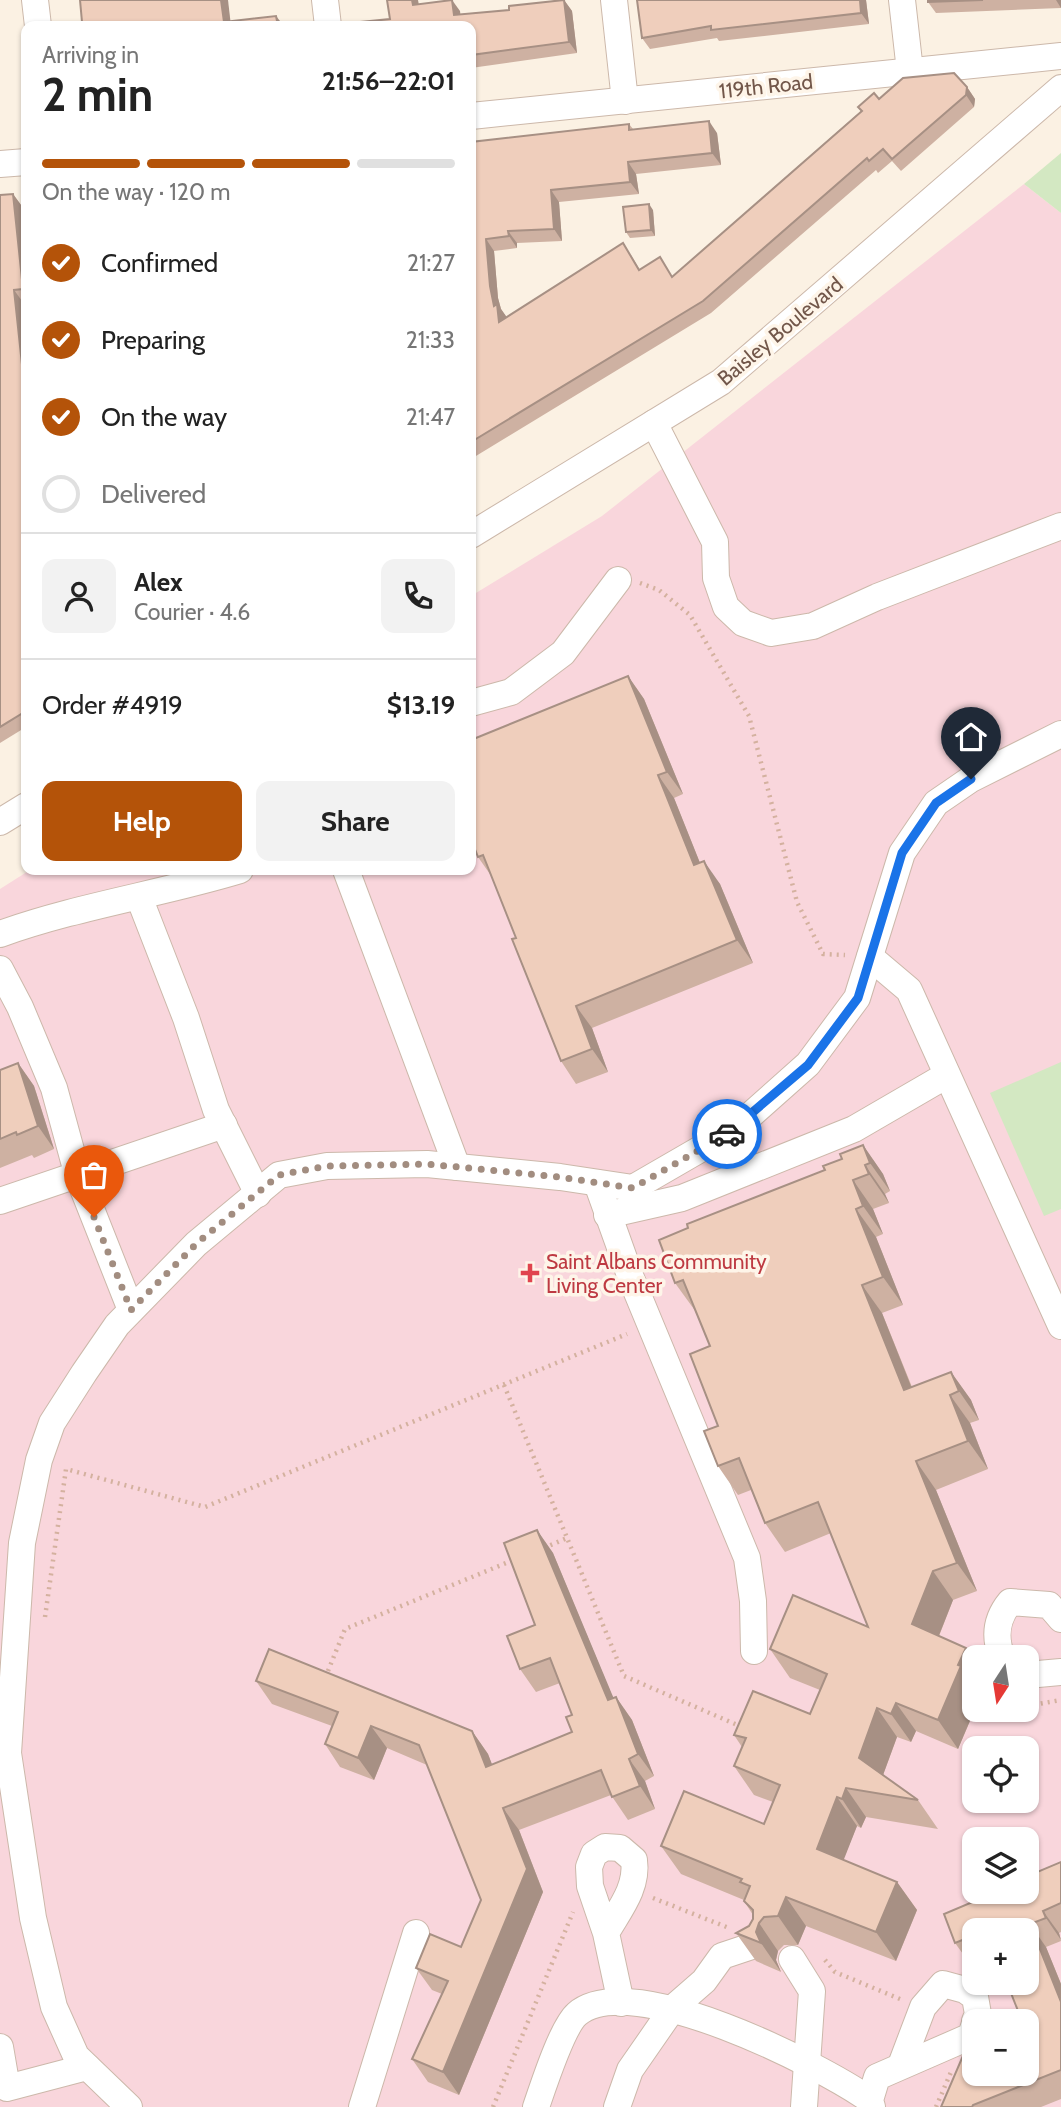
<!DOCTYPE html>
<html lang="en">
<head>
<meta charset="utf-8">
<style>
	body { margin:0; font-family:Cabin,sans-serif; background:#f2f2f2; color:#222; height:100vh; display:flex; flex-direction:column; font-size:26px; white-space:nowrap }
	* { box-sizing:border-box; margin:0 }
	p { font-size:23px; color:#767676 }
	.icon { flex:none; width:38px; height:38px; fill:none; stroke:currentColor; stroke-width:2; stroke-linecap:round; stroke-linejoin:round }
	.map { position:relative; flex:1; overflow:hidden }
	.drawer { position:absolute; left:21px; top:21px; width:455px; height:854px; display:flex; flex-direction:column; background:#fff; border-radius:14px; box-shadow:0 2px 5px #0004 }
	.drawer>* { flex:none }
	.needle { width:46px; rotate:192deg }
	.buttons { position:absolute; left:962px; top:1645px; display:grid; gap:14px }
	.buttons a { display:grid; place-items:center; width:77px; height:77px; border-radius:14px; background:#fff; box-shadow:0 2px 5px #0004; font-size:35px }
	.pin { position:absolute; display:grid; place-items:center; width:60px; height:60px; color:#fff; margin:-72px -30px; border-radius:50% 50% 50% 0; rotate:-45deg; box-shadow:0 0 7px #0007 }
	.pin .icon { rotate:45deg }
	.courier { position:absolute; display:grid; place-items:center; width:70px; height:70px; margin:-35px; border:5px solid #1a73e8; border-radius:50%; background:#fff; color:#222; box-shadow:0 2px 9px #0007 }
	.summary em { font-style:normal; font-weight:700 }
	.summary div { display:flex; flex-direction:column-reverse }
	.summary { display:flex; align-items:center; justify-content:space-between; height:119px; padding:0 21px }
	h1 { font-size:46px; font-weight:700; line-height:52px }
	.bar { display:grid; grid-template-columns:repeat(4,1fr); gap:10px 7px; align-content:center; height:84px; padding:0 21px }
	.bar i { height:9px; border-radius:5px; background:#e0e0e0 }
	.bar .current { background:#b45309 }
	.bar p { grid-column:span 4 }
	.line { display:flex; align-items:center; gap:18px; padding:0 21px; border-top:2px solid #e0e0e0 }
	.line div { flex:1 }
	.round { display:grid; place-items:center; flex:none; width:74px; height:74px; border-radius:14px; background:#f2f2f2 }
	ol { padding:0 21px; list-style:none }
	li { display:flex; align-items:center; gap:21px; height:77px }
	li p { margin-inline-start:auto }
	li .icon { padding:7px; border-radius:50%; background:#b45309; color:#fff; stroke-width:4 }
	li:last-child { color:#767676 }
	li i { width:38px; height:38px; border:4px solid #e0e0e0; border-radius:50% }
	.action { display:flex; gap:14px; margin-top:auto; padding:14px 21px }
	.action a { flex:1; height:80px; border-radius:14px; background:#b45309; color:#fff; font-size:28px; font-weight:700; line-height:80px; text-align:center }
	.action a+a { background:#f2f2f2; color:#222 }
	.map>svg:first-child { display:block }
	.medical { fill:#f9d6dc; fill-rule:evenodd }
	.green { fill:#d3e8c2 }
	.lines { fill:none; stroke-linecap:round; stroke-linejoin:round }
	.minor-casing { stroke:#ccb8aa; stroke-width:28 }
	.path { stroke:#d4b19f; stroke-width:4.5; stroke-dasharray:2 5; stroke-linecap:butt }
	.minor { stroke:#fff; stroke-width:26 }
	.wall { fill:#ceb1a2 }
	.shaded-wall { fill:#a79084 }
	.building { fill:#efcebc; stroke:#a79084; stroke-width:2 }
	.done { stroke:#a28d80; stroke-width:7; stroke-dasharray:0 12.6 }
	.route { stroke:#1a73e8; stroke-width:9 }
	.health-dot { fill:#e0444e; stroke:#fef5e9; stroke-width:2.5 }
	.labels { text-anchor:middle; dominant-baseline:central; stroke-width:7; stroke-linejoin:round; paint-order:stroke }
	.street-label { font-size:21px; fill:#72574a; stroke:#fef5e9 }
	.health-label { font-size:21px; fill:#be3a42; stroke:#fef5e9; text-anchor:start }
</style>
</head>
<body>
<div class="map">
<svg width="1061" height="2107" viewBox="0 0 1061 2107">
	<rect width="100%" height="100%" fill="#fbf1e3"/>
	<path class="medical" d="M1024,184l37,29v1894h-1061v-1218l30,-19h441v-274l131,-80zM975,1657h52v53h-52zM975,1748h52v53h-52zM975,1839h52v53h-52zM975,1930h52v53h-52zM975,2021h52v53h-52z"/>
	<g class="green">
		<polygon points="1061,153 1061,213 1024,184"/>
		<polygon points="1061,1062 1061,1209 1044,1216 990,1093"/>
	</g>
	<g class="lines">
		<defs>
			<g id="minor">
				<polyline points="35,0 38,26"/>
				<polyline points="325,0 328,26"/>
				<polyline points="614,0 625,101"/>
				<polyline points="902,0 910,71"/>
				<polyline points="471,116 1061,56"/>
				<polyline points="0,164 26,162"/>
				<polyline points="654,423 715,542 716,578 726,607 743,623 771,633 813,626 877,597 1061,526"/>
				<polyline points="471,535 721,382 1061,88"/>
				<polyline points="471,703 511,692 563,653 618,580"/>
				<polyline points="0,822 26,806"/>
				<polyline points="346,870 457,1167"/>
				<polyline points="139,897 186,1018 216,1110 258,1194"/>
				<path d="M0,934c78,-28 161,-40 240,-64"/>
				<polyline points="870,957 909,990 1061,1326"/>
				<polyline points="0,969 20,1007 54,1088 78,1176 131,1310"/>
				<polyline points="597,1183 631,1278 747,1558 753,1601 754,1651"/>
				<polyline points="0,1201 224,1125"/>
				<polyline points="607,1215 682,1198 854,1129 947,1075"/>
				<path d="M1002,1657c-8,-20 -6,-38 8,-55l39,3 12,14"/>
				<polyline points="1027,1675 1061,1672"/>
				<path d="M606,1933c13,-23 32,-45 28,-73l-14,-12 -15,-1 -11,7 -5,13 1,19 16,47 15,70"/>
				<polyline points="792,1959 812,1991 804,2107"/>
				<polyline points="0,2047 7,2088 87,2067"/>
				<polyline points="901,2065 923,2007 943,1984 965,1990 975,1997 978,2014 975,2021"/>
				<polyline points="129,2107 76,2056 54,2007 33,1918 8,1753 22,1543 39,1460 52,1423 84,1373 117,1325 196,1244 279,1175 327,1166 427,1164 560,1177 633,1188 735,1129 808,1064 857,998 902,853 936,803 971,779 1061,734"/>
				<polyline points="362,2107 416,1933"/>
				<path d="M536,2107c7,-20 26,-80 41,-93 54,-46 243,51 293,86"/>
				<polyline points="617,2107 630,2070 673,2008 704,1981 722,1956 758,1944"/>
				<polyline points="872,2107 870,2100 877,2077 971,2036 975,2023"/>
			</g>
		</defs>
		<use href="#minor" class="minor-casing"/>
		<g class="path">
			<polyline points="640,583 659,590 690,615 749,716 797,902 823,954 845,955"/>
			<polyline points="504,1385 624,1676 742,1727"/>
			<polyline points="544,1548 567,1538"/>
			<polyline points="45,1617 66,1469 205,1507 627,1334"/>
			<polyline points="328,1671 345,1629 516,1559"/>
			<polyline points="1027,1706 1061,1700"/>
			<polyline points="653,1898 729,1928"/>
			<polyline points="825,1960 835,1972 900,1999"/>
			<polyline points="493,2107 573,1912"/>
			<polyline points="936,2107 951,2072"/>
		</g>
		<use href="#minor" class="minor"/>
	</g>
	<g class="wall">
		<polygon points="556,0 564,0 572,11 577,53 471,68 471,26 390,19 419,4 460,11 460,14 509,10"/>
		<polygon points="866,0 869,24 719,41 717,38 650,49 642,38"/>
		<polygon points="928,0 1061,0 1061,8 936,13 928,2"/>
		<polygon points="967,87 975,99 974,107 901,171 892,161 878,173 876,170 711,313 471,459 471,142 629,124 633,129 717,133 721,165 636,174 639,194 559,202 562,241 517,243 517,248 494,251 498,298 501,309 506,317 631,255 640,270 673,276 861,111 858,107 879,99"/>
		<polygon points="13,194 21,205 26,259 26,301 22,301 26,339 26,727 0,743 0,195"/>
		<polygon points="653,210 655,236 630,238 626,232"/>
		<polygon points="628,676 644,699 683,794 674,798 700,863 720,884 753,963 592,1028 608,1072 576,1084 561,1061 516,938 492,877 478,857"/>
		<polygon points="18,1063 34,1086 54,1149 34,1158 32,1155 0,1168 0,1070"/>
		<polygon points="863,1145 883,1174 890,1191 885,1194 889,1203 873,1209 883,1234 876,1237 903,1305 882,1313 912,1387 951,1372 971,1400 979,1420 970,1423 988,1469 936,1490 977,1591 953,1600 939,1636 966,1648 975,1661 975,1709 958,1749 916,1731 911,1742 897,1737 883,1775 918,1800 938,1829 866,1817 861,1828 857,1826 843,1860 897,1882 917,1910 896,1961 806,1926 798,1945 784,1945 778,1951 776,1960 781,1972 756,1961 736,1933 749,1926 753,1919 753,1915 744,1901 744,1900 681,1874 661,1846 764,1824 773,1802 754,1795 734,1766 742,1747 734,1735 810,1714 820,1690 790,1678 770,1649 868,1627 831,1533 785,1552 765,1523 751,1490 738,1495 718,1466 718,1426 710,1346 696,1312 675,1283 688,1228 825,1170"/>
		<polygon points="537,1530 553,1553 613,1698 616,1697 632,1720 654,1776 645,1781 655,1809 628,1820 611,1795 519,1830 543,1892 459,2095 428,2082 412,2059 442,1994 432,1990 416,1968 461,1947 481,1900 427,1765 387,1748 374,1780 340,1767 325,1744 332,1726 272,1704 256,1681 472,1731 488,1754 492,1765 572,1732 572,1715 560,1683 536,1692 520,1669 535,1625"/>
		<polygon points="1061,1862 1061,1932 1059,1933 1061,1941 1046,1947 1061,1984 1061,2099 1041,2107 941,2107 1027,2074 1027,1930 975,1930 975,1964 971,1965 955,1943 975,1901 1027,1871 1030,1875"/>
	</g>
	<g class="shaded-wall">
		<polygon points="221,0 228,0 231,26 224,22"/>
		<polygon points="412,0 418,0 421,16 413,5"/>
		<polygon points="452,0 460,11 462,26 454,15"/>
		<polygon points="564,0 572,11 577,53 569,42"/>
		<polygon points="860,0 866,0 869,24 861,13"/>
		<polygon points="1056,0 1061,0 1061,8"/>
		<polygon points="276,16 284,26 278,26"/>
		<polygon points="967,87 975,99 974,107 966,95"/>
		<polygon points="709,121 717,133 721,165 712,153"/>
		<polygon points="628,162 636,174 639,194 630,182"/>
		<polygon points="551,190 559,202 562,241 554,229"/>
		<polygon points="13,194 21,205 26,259 26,295 23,289"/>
		<polygon points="649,204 653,210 655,236 651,230"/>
		<polygon points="508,231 517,243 517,248 509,236"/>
		<polygon points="486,239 494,251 498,298 501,309 506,316 507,334 499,322 494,306 490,286"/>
		<polygon points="14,290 22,301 26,339 26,402"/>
		<polygon points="628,676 644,699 683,794 667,772"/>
		<polygon points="658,775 674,798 710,888 694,865"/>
		<polygon points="704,861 720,884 753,963 737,940"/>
		<polygon points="576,1006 592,1028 608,1072 592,1049"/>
		<polygon points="18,1063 34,1086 54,1149 38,1126"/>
		<polygon points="863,1145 883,1174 890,1191 870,1163"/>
		<polygon points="865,1165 885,1194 889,1203 869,1174"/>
		<polygon points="853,1180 873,1209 883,1234 863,1206"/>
		<polygon points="856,1209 876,1237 903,1305 883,1277"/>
		<polygon points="862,1285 882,1313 924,1419 904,1390"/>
		<polygon points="951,1372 971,1400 979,1420 959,1391"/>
		<polygon points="950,1395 970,1423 988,1469 968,1441"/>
		<polygon points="916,1461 936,1490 977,1591 957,1563"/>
		<polygon points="537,1530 553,1553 624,1723 608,1700"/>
		<polygon points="933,1571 953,1600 932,1653 912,1624"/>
		<polygon points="966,1648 975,1661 975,1709 958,1749 938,1720 958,1665"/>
		<polygon points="616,1697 632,1720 654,1776 638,1754"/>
		<polygon points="896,1703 916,1731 911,1742 891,1714"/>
		<polygon points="877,1708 897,1737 879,1786 859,1758"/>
		<polygon points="371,1726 387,1748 374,1780 358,1758"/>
		<polygon points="472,1731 488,1754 502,1790 486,1767"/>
		<polygon points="629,1759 645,1781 655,1809 640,1786"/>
		<polygon points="846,1788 866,1817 861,1828 842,1799"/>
		<polygon points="837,1797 857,1826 837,1877 817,1849"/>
		<polygon points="503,1808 519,1830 543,1892 459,2095 443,2072"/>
		<polygon points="897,1882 917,1910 896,1961 876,1932"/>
		<polygon points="786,1897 806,1926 798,1945 778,1916"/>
		<polygon points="1043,1911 1059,1933 1061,1940 1046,1918"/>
		<polygon points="759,1923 778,1951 776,1960 781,1972 761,1943 756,1932"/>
		<polygon points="1030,1924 1046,1947 1061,1984 1061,2002"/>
	</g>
	<g class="building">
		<polygon points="80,0 221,0 224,22 276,16 278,26 75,26 75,23 82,22"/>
		<polygon points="387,0 412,0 413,5 452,0 454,15 509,10 509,6 564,0 569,42 471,55 471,26 361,26 361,22 390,19"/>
		<polygon points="637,0 860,0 861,13 711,30 711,26 642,38"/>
		<polygon points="928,0 983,0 928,2"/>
		<polygon points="954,73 967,87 966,95 892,159 883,149 869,161 867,158 703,301 471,442 471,142 629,124 629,130 709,121 712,153 628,162 630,182 551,190 554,229 508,231 509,236 486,239 490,286 494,306 497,304 499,322 623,243 639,270 660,257 672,277 862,111 858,107 874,93 879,99 903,78"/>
		<polygon points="13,194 23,289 14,290 26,402 26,711 0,727 0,195"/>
		<polygon points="649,204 651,230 626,232 623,207"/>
		<polygon points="628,676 667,772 658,775 694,865 704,861 737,940 576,1006 592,1049 561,1061 512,939 516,938 483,855 478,857 471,839 471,740"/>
		<polygon points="18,1063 38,1126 17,1135 16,1132 0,1139 0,1070"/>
		<polygon points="863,1145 870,1163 865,1165 869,1174 853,1180 863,1206 856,1209 883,1277 862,1285 904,1390 951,1372 959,1391 950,1395 968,1441 916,1461 957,1563 933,1571 912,1624 966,1648 958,1665 961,1666 938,1720 896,1703 891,1714 877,1708 859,1758 918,1800 846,1788 842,1799 837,1797 817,1849 897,1882 876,1932 786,1897 778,1916 764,1917 759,1923 756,1932 761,1943 736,1933 749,1926 753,1919 753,1910 744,1901 750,1886 740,1882 742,1879 661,1846 684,1791 764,1824 780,1785 734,1766 746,1738 734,1735 753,1691 810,1714 827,1674 770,1649 793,1595 868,1627 818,1502 765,1523 739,1458 718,1466 704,1431 718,1426 690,1354 710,1346 683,1280 675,1283 659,1240 688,1228 687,1224 825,1170 823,1166 842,1159 840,1154"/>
		<polygon points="537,1530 608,1700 616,1697 638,1754 629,1759 640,1786 612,1797 601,1770 503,1808 527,1869 443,2072 412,2059 448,1981 416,1968 430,1934 461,1947 481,1900 419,1745 371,1726 358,1758 325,1744 338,1712 256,1681 269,1649 472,1731 486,1767 572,1732 566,1717 572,1715 550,1658 520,1669 507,1636 535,1625 504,1543"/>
		<polygon points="1061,1862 1061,1903 1043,1911 1046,1918 1030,1924 1061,2002 1061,2070 973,2105 972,2107 941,2107 965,2051 975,2047 975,2074 1027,2074 1027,2021 1022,2021 1007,1983 1027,1983 1027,1930 975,1930 975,1935 955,1943 944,1914 975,1901 970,1891 975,1889 975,1892 1027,1892 1027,1873 1028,1876"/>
	</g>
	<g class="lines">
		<polyline class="done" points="94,1217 131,1310 196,1244 279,1175 327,1166 427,1164 559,1177 633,1188 727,1134"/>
		<polyline class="route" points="727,1134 808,1065 858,998 902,853 936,803 971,779"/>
	</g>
	<path class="health-dot" d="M526.5 1262.5h7v7h7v7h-7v7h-7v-7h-7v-7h7z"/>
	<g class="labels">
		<g class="street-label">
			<text transform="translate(766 86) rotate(-6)">119th Road</text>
			<text transform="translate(780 331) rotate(-40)">Baisley Boulevard</text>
		</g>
		<g class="health-label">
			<text x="546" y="1261">Saint Albans Community<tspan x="546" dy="24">Living Center</tspan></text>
		</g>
	</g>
</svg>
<div class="buttons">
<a><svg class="needle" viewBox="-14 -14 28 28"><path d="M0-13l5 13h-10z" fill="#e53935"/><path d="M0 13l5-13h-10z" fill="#767676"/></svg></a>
<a><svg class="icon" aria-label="locate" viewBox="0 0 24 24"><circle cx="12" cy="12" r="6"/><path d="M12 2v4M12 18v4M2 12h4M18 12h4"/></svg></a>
<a><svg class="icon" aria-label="layers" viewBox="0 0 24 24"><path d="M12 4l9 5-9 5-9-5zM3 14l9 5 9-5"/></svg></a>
<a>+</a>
<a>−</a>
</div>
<div class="pin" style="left:94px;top:1217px;background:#ea580c"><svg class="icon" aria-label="bag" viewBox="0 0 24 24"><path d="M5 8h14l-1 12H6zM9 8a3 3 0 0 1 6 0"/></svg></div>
<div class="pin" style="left:971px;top:779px;background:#1f2937"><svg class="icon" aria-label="home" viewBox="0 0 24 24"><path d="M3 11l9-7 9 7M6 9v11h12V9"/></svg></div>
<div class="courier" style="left:727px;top:1134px"><svg class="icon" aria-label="car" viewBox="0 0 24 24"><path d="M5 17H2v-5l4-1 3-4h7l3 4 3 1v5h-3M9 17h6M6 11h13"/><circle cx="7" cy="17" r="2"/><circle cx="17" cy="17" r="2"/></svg></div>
<section class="drawer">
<div class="summary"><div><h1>2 min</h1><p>Arriving in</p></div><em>21:56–22:01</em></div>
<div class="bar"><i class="current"></i><i class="current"></i><i class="current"></i><i></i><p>On the way · 120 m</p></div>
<ol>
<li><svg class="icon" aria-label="check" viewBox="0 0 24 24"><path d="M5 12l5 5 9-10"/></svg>Confirmed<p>21:27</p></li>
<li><svg class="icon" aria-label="check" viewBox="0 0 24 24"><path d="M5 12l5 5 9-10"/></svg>Preparing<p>21:33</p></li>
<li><svg class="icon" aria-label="check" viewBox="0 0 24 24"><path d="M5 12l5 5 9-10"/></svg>On the way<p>21:47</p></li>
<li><i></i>Delivered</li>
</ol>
<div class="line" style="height:126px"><a class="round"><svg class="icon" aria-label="person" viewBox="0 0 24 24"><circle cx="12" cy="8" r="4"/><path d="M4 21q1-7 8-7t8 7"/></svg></a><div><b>Alex</b><p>Courier · 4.6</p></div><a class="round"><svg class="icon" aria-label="phone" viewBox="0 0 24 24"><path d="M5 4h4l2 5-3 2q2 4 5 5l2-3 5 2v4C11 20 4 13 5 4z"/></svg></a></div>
<div class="line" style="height:91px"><div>Order #4919</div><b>$13.19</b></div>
<div class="action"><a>Help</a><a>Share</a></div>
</section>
</div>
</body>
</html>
